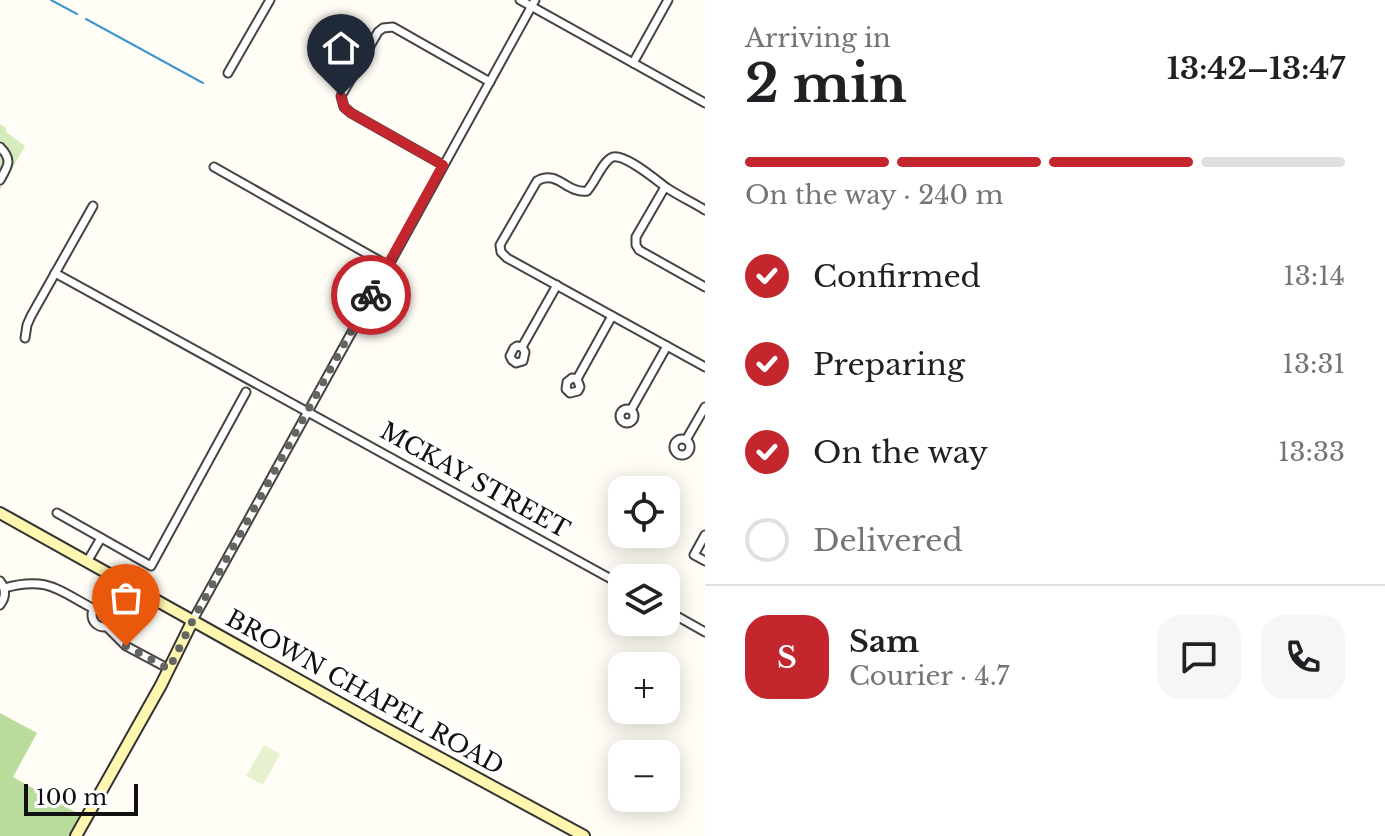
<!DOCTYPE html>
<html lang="en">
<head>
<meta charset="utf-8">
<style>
	body { margin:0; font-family:"Libre Baskerville",serif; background:#f6f6f6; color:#202124; height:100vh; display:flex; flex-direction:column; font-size:30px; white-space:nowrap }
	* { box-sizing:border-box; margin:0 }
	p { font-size:26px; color:#757577 }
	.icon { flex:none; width:44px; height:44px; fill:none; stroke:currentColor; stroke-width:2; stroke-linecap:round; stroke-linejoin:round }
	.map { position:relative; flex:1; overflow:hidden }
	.sheet { display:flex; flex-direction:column; background:#fff; width:680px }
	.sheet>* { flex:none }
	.buttons { position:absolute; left:608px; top:476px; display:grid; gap:16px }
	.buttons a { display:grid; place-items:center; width:72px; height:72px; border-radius:16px; background:#fff; box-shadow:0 4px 20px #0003; font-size:40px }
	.scale { position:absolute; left:24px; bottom:20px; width:114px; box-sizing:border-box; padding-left:8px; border:4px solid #111; border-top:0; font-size:22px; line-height:28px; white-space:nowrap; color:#111; -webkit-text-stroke:6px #fff; paint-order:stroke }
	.pin { position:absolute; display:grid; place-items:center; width:68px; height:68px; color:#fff; margin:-82px -34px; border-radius:50% 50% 50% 0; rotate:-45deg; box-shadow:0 0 8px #0007 }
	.pin .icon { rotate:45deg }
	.courier { position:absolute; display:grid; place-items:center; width:80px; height:80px; margin:-40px; border:6px solid #c4262e; border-radius:50%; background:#fff; color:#222; box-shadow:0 2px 10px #0007 }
	.headline em { font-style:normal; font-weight:700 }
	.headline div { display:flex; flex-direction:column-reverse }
	.headline { display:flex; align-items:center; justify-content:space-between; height:136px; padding:0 40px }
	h1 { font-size:52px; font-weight:700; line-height:60px }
	.bar { display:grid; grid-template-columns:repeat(4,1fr); gap:12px 8px; align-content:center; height:96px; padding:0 40px }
	.bar i { height:10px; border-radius:6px; background:#e0e0e0 }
	.bar .current { background:#c4262e }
	.bar p { grid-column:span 4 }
	.line { display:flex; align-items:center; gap:20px; padding:0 40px; border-top:2px solid #e0e0e0 }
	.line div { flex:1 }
	.round { display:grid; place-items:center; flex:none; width:84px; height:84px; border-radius:24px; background:#f6f6f6 }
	ol { padding:0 40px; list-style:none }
	li { display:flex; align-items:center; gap:24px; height:88px }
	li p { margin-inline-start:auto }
	li .icon { padding:8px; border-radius:50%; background:#c4262e; color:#fff; stroke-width:4 }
	li:last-child { color:#757577 }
	li i { width:44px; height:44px; border:4px solid #e0e0e0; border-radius:50% }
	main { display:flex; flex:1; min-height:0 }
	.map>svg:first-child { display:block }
	.green { fill:#d5ebbd }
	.forest { fill:#b9dc9c }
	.pitch { fill:#e6f2cf }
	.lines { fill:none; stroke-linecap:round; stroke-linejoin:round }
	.stream { stroke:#3f96cf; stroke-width:2 }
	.street-casing { stroke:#444; stroke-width:11 }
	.secondary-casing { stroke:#333; stroke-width:14 }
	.street { stroke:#fff; stroke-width:7 }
	.secondary { stroke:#fff6b0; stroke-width:10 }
	.done { stroke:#646461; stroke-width:8; stroke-dasharray:0 14.4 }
	.route { stroke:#c4262e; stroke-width:10 }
	.labels { text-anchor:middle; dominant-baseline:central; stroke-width:8; stroke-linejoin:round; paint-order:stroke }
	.street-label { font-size:24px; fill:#111; stroke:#fff }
</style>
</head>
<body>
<main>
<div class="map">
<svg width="705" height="836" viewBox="0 0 705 836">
	<rect width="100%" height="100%" fill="#fffdf5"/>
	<polygon class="green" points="0,124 6,128 6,132 25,146 0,190"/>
	<polygon class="forest" points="0,713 37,733 13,777 82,816 71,836 0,836"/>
	<polygon class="pitch" points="264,745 280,754 263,785 246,776"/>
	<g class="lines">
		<g class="stream">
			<polyline points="51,0 77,14"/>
			<polyline points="86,19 203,83"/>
		</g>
		<defs>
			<g id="street">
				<polyline points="520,0 705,103"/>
				<polyline points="633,63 668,0"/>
				<polyline points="228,73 270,0"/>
				<path d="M0,147c13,13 8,19 0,33"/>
				<polyline points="443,165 351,113 344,107 341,96 378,32 383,28 393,27 490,82"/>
				<polyline points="214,167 387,265"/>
				<polyline points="665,187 636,237 636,245 639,250 705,287"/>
				<path d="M705,210c-13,-8 -26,-14 -38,-22 -10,-7 -41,-34 -54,-31 -10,3 -18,26 -26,34 -20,3 -30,-22 -50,-10l-37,64 1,7 6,6 198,109"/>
				<polyline points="55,273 622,585"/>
				<polyline points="25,338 27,325 31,316 93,206"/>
				<polyline points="522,347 525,352 523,361 516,363 512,360 510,356 514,348 517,346 522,347 557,285"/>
				<polyline points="577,379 580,387 578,391 570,393 566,389 567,382 572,378 577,379 612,316"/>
				<circle cx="627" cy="416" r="7"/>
				<polyline points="631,410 667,346"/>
				<circle cx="682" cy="447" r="8"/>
				<polyline points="686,440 705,407"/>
				<polyline points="57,513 151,566 246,392"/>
				<polyline points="705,535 694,555 705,561"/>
				<polyline points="87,562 101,538"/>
				<path d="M0,581c6,8 6,16 0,24"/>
				<path d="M4,588c43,-12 54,2 90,21"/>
				<circle cx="104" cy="615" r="12"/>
				<polyline points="110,605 124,582"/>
				<polyline points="666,610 705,632"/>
				<polyline points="193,620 535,0"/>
				<polyline points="107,627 126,646 169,669"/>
			</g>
			<g id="secondary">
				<polyline points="0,513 372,721 584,836"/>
				<polyline points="76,836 161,685 193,620"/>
			</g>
		</defs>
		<use href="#street" class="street-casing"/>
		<use href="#secondary" class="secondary-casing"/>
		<use href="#street" class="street"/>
		<use href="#secondary" class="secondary"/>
	</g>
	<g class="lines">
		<polyline class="done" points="126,646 169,669 193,620 371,295"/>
		<polyline class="route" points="341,96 344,107 351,113 443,165 371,295"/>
	</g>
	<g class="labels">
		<g class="street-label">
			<text transform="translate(475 480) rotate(29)">MCKAY STREET</text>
			<text transform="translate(365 692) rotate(29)">BROWN CHAPEL ROAD</text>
		</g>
	</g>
</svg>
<div class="buttons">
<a><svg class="icon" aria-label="locate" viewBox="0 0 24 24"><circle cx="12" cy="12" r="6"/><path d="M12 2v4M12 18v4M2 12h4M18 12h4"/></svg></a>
<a><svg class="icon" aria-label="layers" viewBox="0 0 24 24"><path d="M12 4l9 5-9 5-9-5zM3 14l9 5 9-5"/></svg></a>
<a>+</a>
<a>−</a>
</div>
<div class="scale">100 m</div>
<div class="pin" style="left:126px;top:646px;background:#ea580c"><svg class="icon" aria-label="bag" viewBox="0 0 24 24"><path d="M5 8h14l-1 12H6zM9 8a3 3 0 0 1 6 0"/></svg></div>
<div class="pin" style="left:341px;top:96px;background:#1f2937"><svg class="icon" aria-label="home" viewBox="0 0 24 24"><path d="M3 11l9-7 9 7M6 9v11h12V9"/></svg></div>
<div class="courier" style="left:371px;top:295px"><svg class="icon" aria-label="bike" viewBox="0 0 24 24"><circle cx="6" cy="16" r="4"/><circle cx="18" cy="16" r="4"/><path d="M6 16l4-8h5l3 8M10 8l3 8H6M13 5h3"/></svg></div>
</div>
<section class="sheet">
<div class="headline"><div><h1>2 min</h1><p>Arriving in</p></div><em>13:42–13:47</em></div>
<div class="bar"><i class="current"></i><i class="current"></i><i class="current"></i><i></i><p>On the way · 240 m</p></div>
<ol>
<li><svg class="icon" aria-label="check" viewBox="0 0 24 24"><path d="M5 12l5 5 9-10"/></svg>Confirmed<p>13:14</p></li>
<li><svg class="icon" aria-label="check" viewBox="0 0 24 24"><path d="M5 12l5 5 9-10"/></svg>Preparing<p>13:31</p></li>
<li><svg class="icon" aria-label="check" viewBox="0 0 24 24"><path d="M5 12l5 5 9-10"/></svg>On the way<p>13:33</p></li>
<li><i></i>Delivered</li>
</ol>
<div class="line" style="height:144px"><b class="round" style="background:#c4262e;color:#fff">S</b><div><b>Sam</b><p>Courier · 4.7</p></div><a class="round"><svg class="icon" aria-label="chat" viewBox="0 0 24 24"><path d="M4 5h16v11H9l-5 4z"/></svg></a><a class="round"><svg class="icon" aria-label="phone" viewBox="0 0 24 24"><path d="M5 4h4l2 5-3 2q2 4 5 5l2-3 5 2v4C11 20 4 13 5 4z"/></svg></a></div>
</section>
</main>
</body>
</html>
